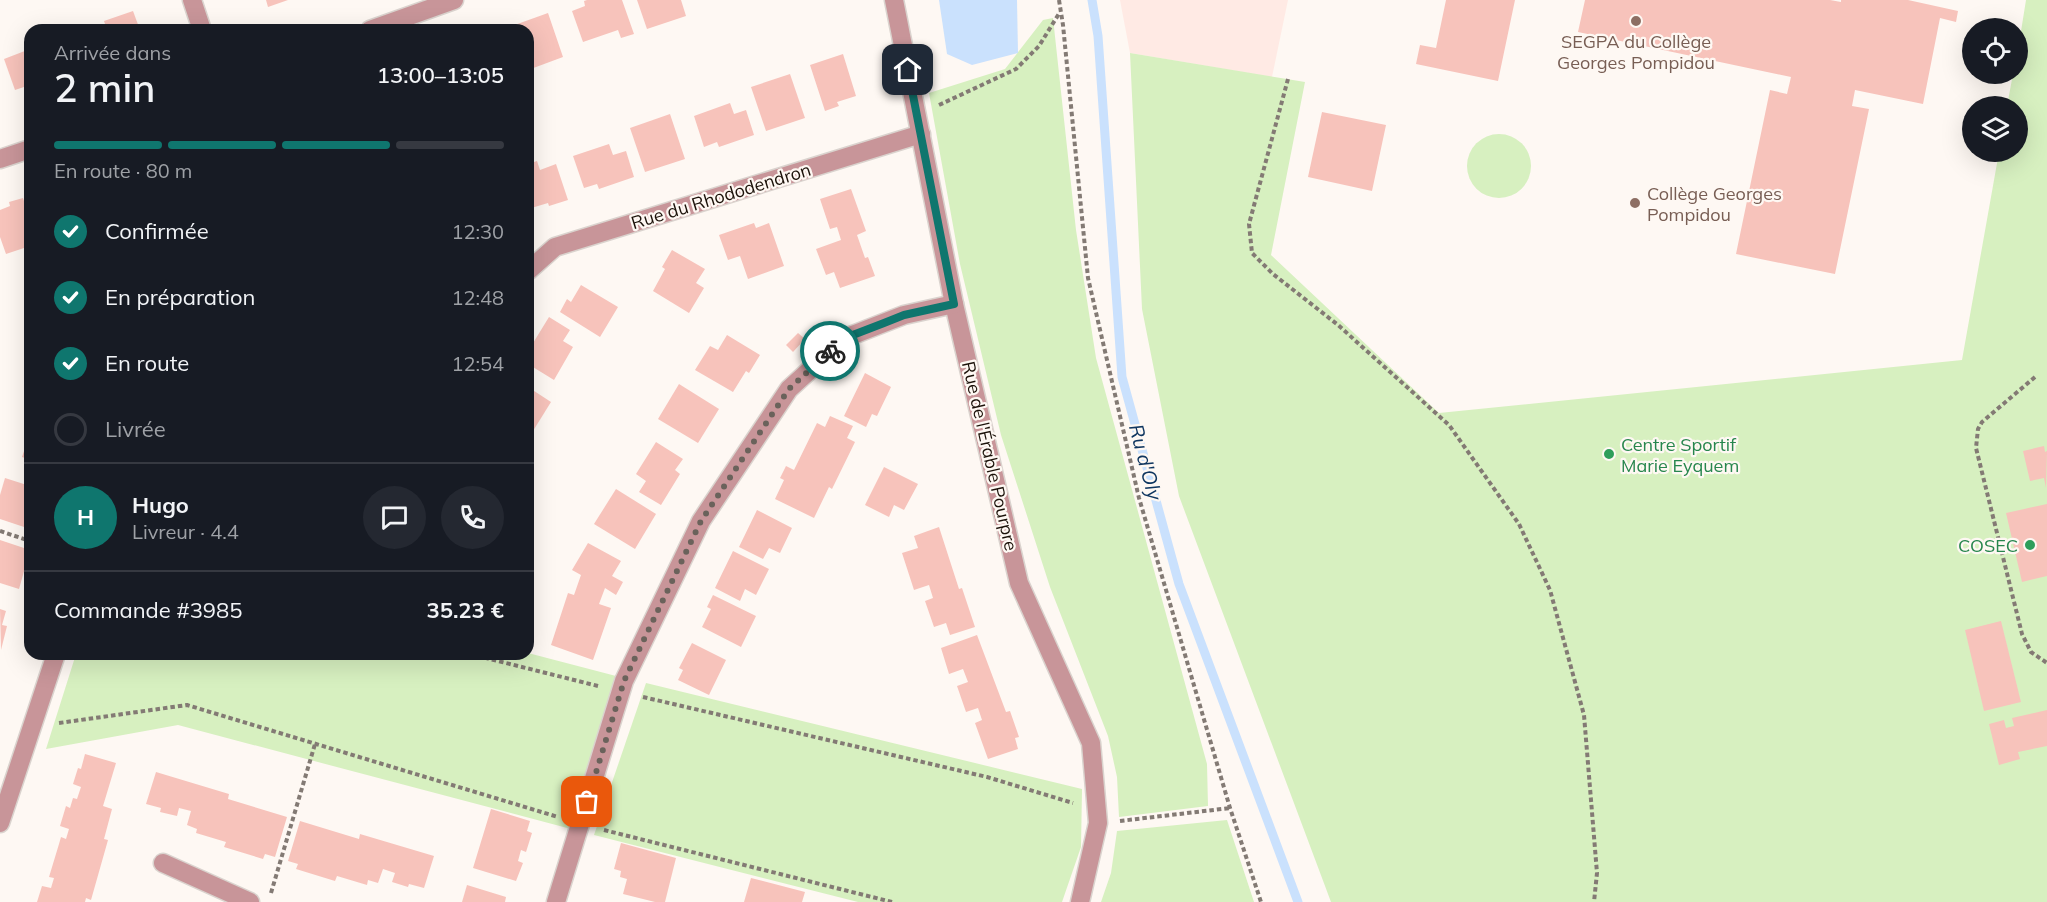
<!DOCTYPE html>
<html lang="fr">
<head>
<meta charset="utf-8">
<style>
	body { margin:0; font-family:Mulish,sans-serif; background:#242831; color:#f1f3f6; height:100vh; display:flex; flex-direction:column; font-size:22px; white-space:nowrap }
	* { box-sizing:border-box; margin:0 }
	p { font-size:20px; color:#9ea1a6 }
	.icon { flex:none; width:33px; height:33px; fill:none; stroke:currentColor; stroke-width:2; stroke-linecap:round; stroke-linejoin:round }
	.map { position:relative; flex:1; overflow:hidden }
	.drawer { position:absolute; left:24px; top:24px; width:510px; height:636px; display:flex; flex-direction:column; background:#171b24; border-radius:18px; box-shadow:0 6px 24px #0002 }
	.drawer>* { flex:none }
	.tools { position:absolute; left:1962px; top:18px; display:grid; gap:12px }
	.tools a { display:grid; place-items:center; width:66px; height:66px; border-radius:50%; background:#171b24; box-shadow:0 6px 24px #0002; font-size:30px }
	.pin { position:absolute; display:grid; place-items:center; width:51px; height:51px; color:#fff; margin:-26px; border-radius:12px; box-shadow:0 3px 9px #0006 }
	.courier { position:absolute; display:grid; place-items:center; width:60px; height:60px; margin:-30px; border:4px solid #0f766e; border-radius:50%; background:#fff; color:#222; box-shadow:0 2px 8px #0007 }
	.overview em { font-style:normal; font-weight:600 }
	.overview div { display:flex; flex-direction:column-reverse }
	.overview { display:flex; align-items:center; justify-content:space-between; height:102px; padding:0 30px }
	h1 { font-size:39px; font-weight:600; line-height:45px }
	.bar { display:grid; grid-template-columns:repeat(4,1fr); gap:9px 6px; align-content:center; height:72px; padding:0 30px }
	.bar i { height:8px; border-radius:4px; background:#363941 }
	.bar .current { background:#0f766e }
	.bar p { grid-column:span 4 }
	.line { display:flex; align-items:center; gap:15px; padding:0 30px; border-top:2px solid #363941 }
	.line div { flex:1 }
	.round { display:grid; place-items:center; flex:none; width:63px; height:63px; border-radius:32px; background:#242831 }
	ol { padding:0 30px; list-style:none }
	li { display:flex; align-items:center; gap:18px; height:66px }
	li p { margin-inline-start:auto }
	li .icon { padding:6px; border-radius:50%; background:#0f766e; color:#fff; stroke-width:4 }
	li:last-child { color:#9ea1a6 }
	li i { width:33px; height:33px; border:3px solid #363941; border-radius:50% }
	.map>svg:first-child { display:block }
	.commercial { fill:#ffeae4 }
	.green { fill:#d7f0c0 }
	.water { fill:#cae1fd }
	.lines { fill:none; stroke-linecap:round; stroke-linejoin:round }
	.stream { stroke:#cae1fd; stroke-width:9 }
	.building { fill:#f7c3bb }
	.street-casing { stroke:#dad3ce; stroke-width:21 }
	.path { stroke:#837a74; stroke-width:4; stroke-dasharray:4.5 3; stroke-linecap:butt }
	.street { stroke:#c89599; stroke-width:18 }
	.done { stroke:#6a625b; stroke-width:6; stroke-dasharray:0 10.8 }
	.route { stroke:#0f766e; stroke-width:8 }
	.education-dot { fill:#8d6e63; stroke:#fef8f3; stroke-width:2 }
	.leisure-dot { fill:#2e9e5b; stroke:#fef8f3; stroke-width:2 }
	.labels { text-anchor:middle; dominant-baseline:central; stroke-width:4.5; stroke-linejoin:round; paint-order:stroke }
	.education-label { font-size:18px; fill:#785e54; stroke:#fef8f3 }
	.street-label { font-size:18px; fill:#1b1109; stroke:#fef8f3 }
	.leisure-label { font-size:18px; fill:#27864d; stroke:#fef8f3; text-anchor:start }
	.water-label { font-size:20px; font-style:italic; fill:#0f3660; stroke:#fef8f3 }
</style>
</head>
<body>
<div class="map">
<svg width="2047" height="902" viewBox="0 0 2047 902">
	<rect width="100%" height="100%" fill="#fef8f3"/>
	<polygon class="commercial" points="1120,0 1288,0 1272,77 1130,53"/>
	<g class="green">
		<polygon points="2026,0 2047,0 2047,902 1331,902 1179,496 1142,309 1130,53 1305,82 1271,255 1439,413 1962,360 1999,152 2018,152 2018,106 2007,106 2013,74 2018,74 2018,50"/>
		<polygon points="1053,18 1076,230 1096,358 1207,764 1208,806 1119,817 1117,777 1108,736 1050,587 1001,435 960,264 929,93 1005,69 1043,20"/>
		<circle cx="1499" cy="166" r="32"/>
		<polygon points="528,653 616,676 571,829 178,725 46,749 76,654"/>
		<polygon points="646,683 1082,789 1081,847 1062,902 858,902 594,835"/>
		<polygon points="1227,820 1254,902 1101,902 1111,873 1117,831"/>
	</g>
	<polygon class="water" points="939,0 1017,0 1018,53 972,65 947,54"/>
	<g class="lines">
		<polyline class="stream" points="1092,0 1098,36 1122,377 1179,584 1298,902"/>
	</g>
	<g class="building">
		<polygon points="266,0 288,0 268,7"/>
		<polygon points="587,0 622,0 634,34 621,38 618,30 583,42 572,11 585,6 584,1"/>
		<polygon points="637,0 681,0 686,16 647,29"/>
		<polygon points="1446,0 1515,0 1498,81 1416,64 1420,45 1436,48"/>
		<polygon points="1585,0 1830,0 1841,2 1841,0 1908,0 1958,11 1956,22 1940,18 1923,104 1855,90 1852,106 1869,109 1835,274 1736,254 1770,90 1787,94 1791,77 1578,32"/>
		<polygon points="133,11 140,30 107,30 104,21"/>
		<polygon points="548,13 563,57 528,70 528,30 510,30 509,27"/>
		<polygon points="30,49 30,85 15,90 4,59"/>
		<polygon points="843,54 856,96 837,102 839,106 825,111 810,65"/>
		<polygon points="790,74 805,118 766,131 751,87"/>
		<polygon points="730,103 734,114 746,110 754,135 719,147 717,142 704,147 694,116"/>
		<polygon points="1322,112 1386,125 1372,191 1308,177"/>
		<polygon points="670,114 685,159 645,172 630,128"/>
		<polygon points="609,144 613,155 626,151 634,177 599,189 597,184 584,188 573,156"/>
		<polygon points="537,161 540,170 556,164 568,200 549,206 548,203 528,209 528,164"/>
		<polygon points="851,189 866,231 857,235 865,258 868,257 875,276 840,288 834,272 826,275 816,249 841,240 837,227 830,229 820,199"/>
		<polygon points="23,198 30,219 30,246 6,254 0,237 0,210 10,206 9,202"/>
		<polygon points="754,223 756,228 769,223 784,266 748,279 740,256 728,260 719,235"/>
		<polygon points="672,250 705,269 696,283 704,288 689,313 653,291 665,269 662,267"/>
		<polygon points="581,285 618,307 600,337 560,312 567,299 571,302"/>
		<polygon points="549,317 570,330 563,341 573,347 554,380 528,364 534,351 530,348"/>
		<polygon points="798,333 805,339 793,352 786,345"/>
		<polygon points="727,335 760,355 749,373 746,371 733,392 695,370 710,346 718,350"/>
		<polygon points="865,373 891,387 877,416 872,414 866,427 844,416"/>
		<polygon points="679,384 719,409 698,443 658,419"/>
		<polygon points="528,387 551,402 528,439"/>
		<polygon points="830,416 853,426 847,438 855,442 832,489 829,487 814,518 775,499 784,480 780,478 786,466 794,470 817,423 825,427"/>
		<polygon points="30,433 30,460 22,457"/>
		<polygon points="656,442 683,459 675,470 680,474 661,505 639,492 646,481 636,474"/>
		<polygon points="2044,446 2045,452 2047,451 2046,488 2044,478 2030,481 2023,451"/>
		<polygon points="884,467 918,484 904,510 894,505 889,517 865,505"/>
		<polygon points="5,478 30,486 30,529 0,519 0,495"/>
		<polygon points="616,489 656,514 635,549 594,524"/>
		<polygon points="2047,504 2047,576 2022,582 2006,513"/>
		<polygon points="757,510 792,528 780,553 769,548 763,559 739,547"/>
		<polygon points="939,527 959,589 962,588 975,627 950,635 946,623 934,627 925,601 933,598 929,585 914,590 902,553 918,548 914,536"/>
		<polygon points="0,540 30,550 19,589 0,583"/>
		<polygon points="588,543 621,561 612,576 623,582 616,595 605,588 599,604 611,608 593,660 551,645 568,593 574,595 581,575 572,570"/>
		<polygon points="733,551 769,569 756,595 745,589 740,601 715,588"/>
		<polygon points="713,595 756,616 741,647 702,627 711,609 707,607"/>
		<polygon points="0,609 6,611 2,625 7,626 1,650"/>
		<polygon points="2001,621 2021,702 1984,711 1965,630"/>
		<polygon points="977,635 1006,712 1010,711 1019,737 1015,738 1018,749 988,759 975,723 982,720 978,708 966,712 957,686 968,682 963,669 949,674 941,648"/>
		<polygon points="692,643 726,660 709,695 678,680 683,670 679,668"/>
		<polygon points="2047,710 2047,746 2018,752 2020,759 1999,765 1989,724 2004,720 2006,728 2014,726 2012,718"/>
		<polygon points="85,754 116,763 103,806 112,809 104,839 108,840 91,900 86,898 85,902 37,902 42,886 51,888 54,878 49,877 59,844 61,837 66,839 69,829 60,826 66,806 70,808 73,798 77,799 81,787 73,784 78,768 81,769"/>
		<polygon points="156,772 229,794 228,799 287,817 275,857 265,854 263,859 224,847 226,842 196,833 197,829 187,825 191,811 179,808 177,816 160,812 161,808 146,804"/>
		<polygon points="491,809 530,821 527,831 532,833 526,852 521,850 518,861 523,863 516,881 473,868"/>
		<polygon points="300,821 359,839 360,834 434,856 424,888 409,884 408,887 392,882 395,873 383,869 378,883 368,880 367,885 337,876 335,881 296,869 298,864 288,861"/>
		<polygon points="621,843 676,858 665,902 655,902 623,894 627,879 620,877 621,871 614,869"/>
		<polygon points="751,878 805,892 802,902 744,902"/>
		<polygon points="467,885 506,897 505,902 462,902"/>
	</g>
	<g class="lines">
		<defs>
			<g id="street">
				<polyline points="192,0 202,30"/>
				<polyline points="894,0 954,304 1019,583 1091,743 1098,823 1080,902"/>
				<polyline points="370,30 454,0"/>
				<polyline points="0,159 30,149"/>
				<polyline points="528,271 555,247 921,134"/>
				<polyline points="0,823 56,654"/>
				<polyline points="163,863 250,902"/>
				<polyline points="556,902 624,681 701,521 789,389 845,338 904,315 954,304"/>
			</g>
		</defs>
		<use href="#street" class="street-casing"/>
		<g class="path">
			<polyline points="1059,0 1063,25 1088,278 1139,498 1230,808 1261,902"/>
			<polyline points="1288,79 1249,224 1252,253 1273,274 1338,325 1449,425 1519,524 1550,590 1584,715 1597,873 1594,902"/>
			<polyline points="939,105 1016,69 1039,46 1060,12"/>
			<polyline points="2035,377 1982,422 1978,429 1976,448 2022,634 2031,652 2047,663"/>
			<polyline points="0,531 30,541"/>
			<polyline points="470,654 598,686"/>
			<polyline points="643,697 987,777 1073,803"/>
			<polyline points="59,723 187,705 558,817"/>
			<polyline points="1120,821 1230,808"/>
			<polyline points="604,830 892,902"/>
			<polyline points="271,893 315,744"/>
		</g>
		<use href="#street" class="street"/>
	</g>
	<g class="lines">
		<polyline class="done" points="587,802 624,681 701,521 789,389 830,351"/>
		<polyline class="route" points="830,351 845,338 884,323 904,315 954,304 908,70"/>
	</g>
	<g class="education-dot">
		<circle cx="1636" cy="21" r="6"/>
		<circle cx="1635" cy="203" r="6"/>
	</g>
	<g class="leisure-dot">
		<circle cx="1609" cy="454" r="6"/>
		<circle cx="2030" cy="545" r="6"/>
	</g>
	<g class="labels">
		<g class="education-label">
			<text x="1636" y="41">SEGPA du Collège<tspan x="1636" dy="21">Georges Pompidou</tspan></text>
			<text x="1647" y="193" text-anchor="start">Collège Georges<tspan x="1647" dy="21">Pompidou</tspan></text>
		</g>
		<g class="street-label">
			<text transform="translate(721 196) rotate(-17)">Rue du Rhododendron</text>
			<text transform="translate(990 456) rotate(77)">Rue de l'Érable Pourpre</text>
		</g>
		<g class="leisure-label">
			<text x="1621" y="444">Centre Sportif<tspan x="1621" dy="21">Marie Eyquem</tspan></text>
			<text x="2018" y="545" text-anchor="end">COSEC</text>
		</g>
		<g class="water-label">
			<text transform="translate(1146 462) rotate(75)">Ru d'Oly</text>
		</g>
	</g>
</svg>
<div class="tools">
<a><svg class="icon" aria-label="locate" viewBox="0 0 24 24"><circle cx="12" cy="12" r="6"/><path d="M12 2v4M12 18v4M2 12h4M18 12h4"/></svg></a>
<a><svg class="icon" aria-label="layers" viewBox="0 0 24 24"><path d="M12 4l9 5-9 5-9-5zM3 14l9 5 9-5"/></svg></a>
</div>
<div class="pin" style="left:587px;top:802px;background:#ea580c"><svg class="icon" aria-label="bag" viewBox="0 0 24 24"><path d="M5 8h14l-1 12H6zM9 8a3 3 0 0 1 6 0"/></svg></div>
<div class="pin" style="left:908px;top:70px;background:#1f2937"><svg class="icon" aria-label="home" viewBox="0 0 24 24"><path d="M3 11l9-7 9 7M6 9v11h12V9"/></svg></div>
<div class="courier" style="left:830px;top:351px"><svg class="icon" aria-label="bike" viewBox="0 0 24 24"><circle cx="6" cy="16" r="4"/><circle cx="18" cy="16" r="4"/><path d="M6 16l4-8h5l3 8M10 8l3 8H6M13 5h3"/></svg></div>
<section class="drawer">
<div class="overview"><div><h1>2 min</h1><p>Arrivée dans</p></div><em>13:00–13:05</em></div>
<div class="bar"><i class="current"></i><i class="current"></i><i class="current"></i><i></i><p>En route · 80 m</p></div>
<ol>
<li><svg class="icon" aria-label="check" viewBox="0 0 24 24"><path d="M5 12l5 5 9-10"/></svg>Confirmée<p>12:30</p></li>
<li><svg class="icon" aria-label="check" viewBox="0 0 24 24"><path d="M5 12l5 5 9-10"/></svg>En préparation<p>12:48</p></li>
<li><svg class="icon" aria-label="check" viewBox="0 0 24 24"><path d="M5 12l5 5 9-10"/></svg>En route<p>12:54</p></li>
<li><i></i>Livrée</li>
</ol>
<div class="line" style="height:108px"><b class="round" style="background:#0f766e;color:#fff">H</b><div><b>Hugo</b><p>Livreur · 4.4</p></div><a class="round"><svg class="icon" aria-label="chat" viewBox="0 0 24 24"><path d="M4 5h16v11H9l-5 4z"/></svg></a><a class="round"><svg class="icon" aria-label="phone" viewBox="0 0 24 24"><path d="M5 4h4l2 5-3 2q2 4 5 5l2-3 5 2v4C11 20 4 13 5 4z"/></svg></a></div>
<div class="line" style="height:78px"><div>Commande #3985</div><b>35.23 €</b></div>
</section>
</div>
</body>
</html>
